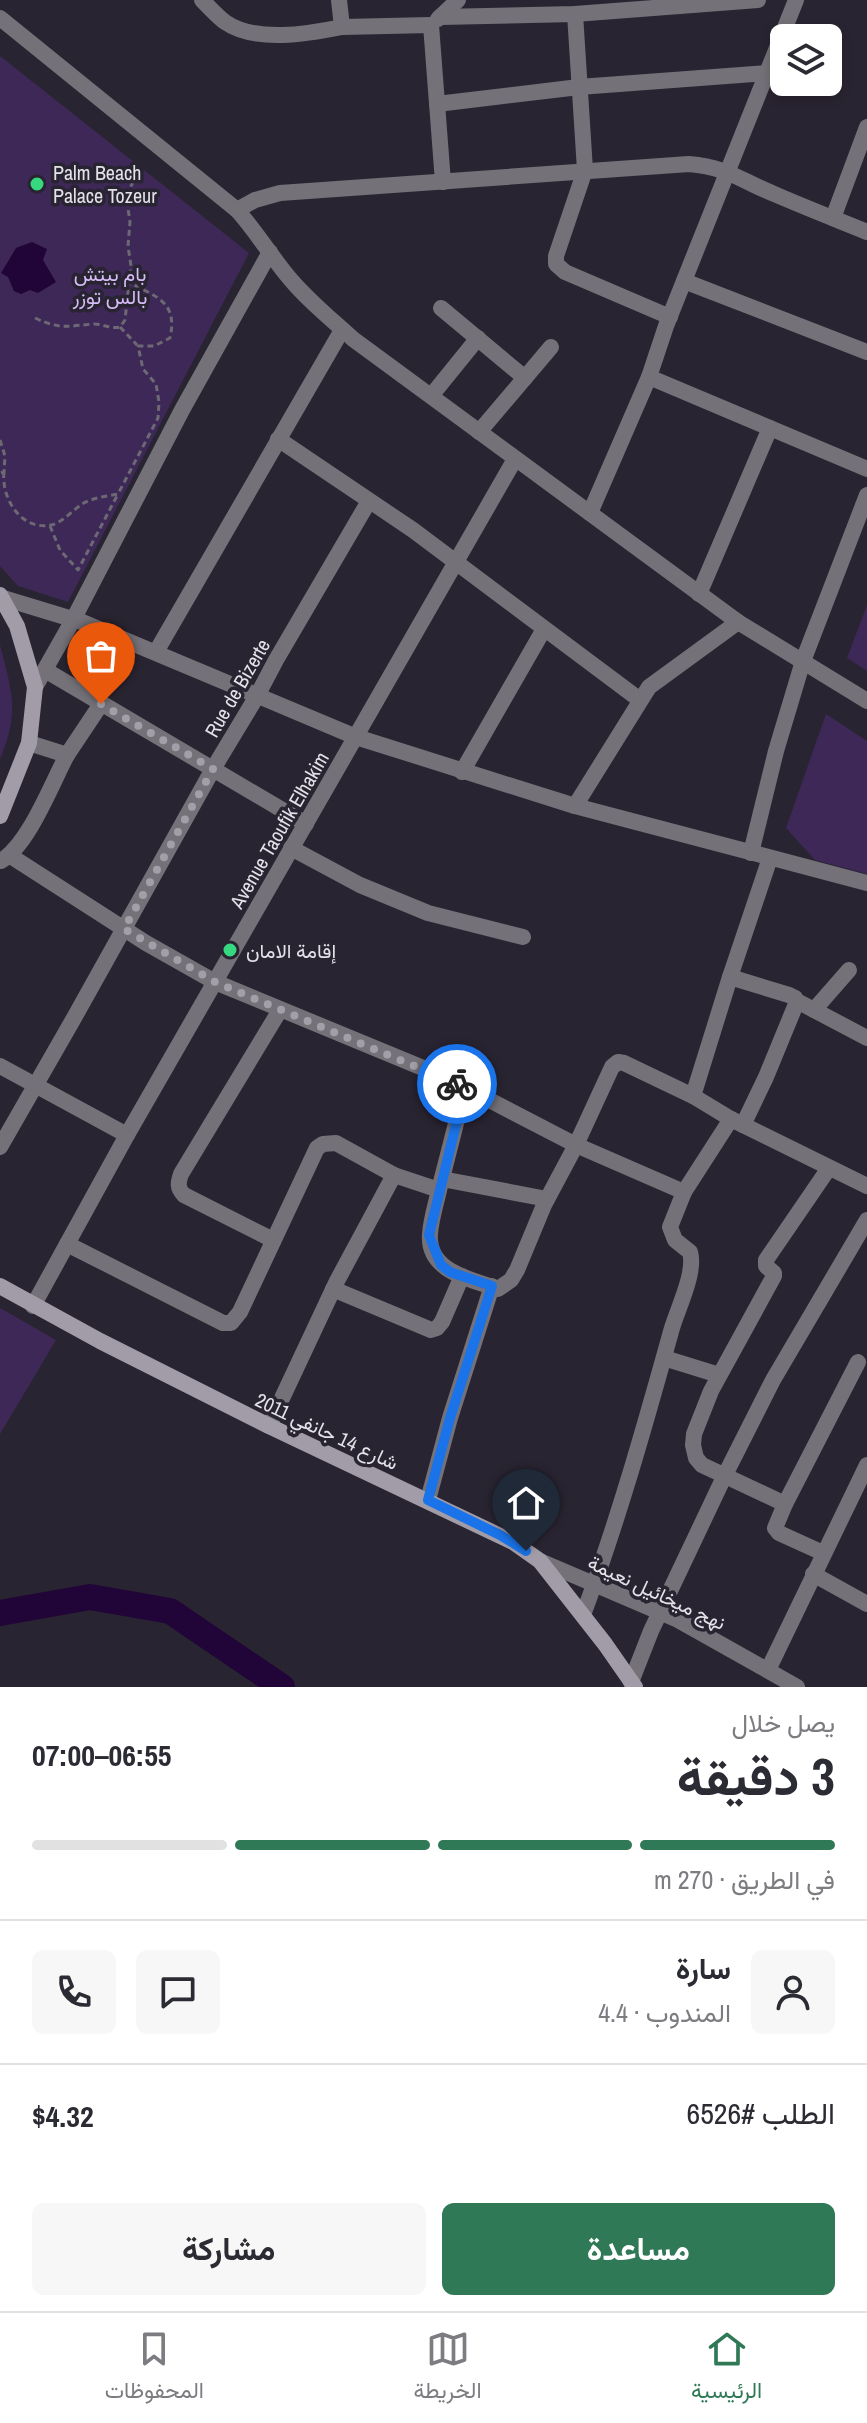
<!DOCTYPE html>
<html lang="ar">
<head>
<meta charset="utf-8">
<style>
	body { margin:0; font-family:"Archivo Narrow",Vazirmatn,sans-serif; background:#f7f7f7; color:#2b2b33; direction:rtl; height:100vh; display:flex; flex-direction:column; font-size:30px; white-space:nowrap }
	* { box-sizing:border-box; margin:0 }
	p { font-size:26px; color:#7c7c81 }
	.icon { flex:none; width:44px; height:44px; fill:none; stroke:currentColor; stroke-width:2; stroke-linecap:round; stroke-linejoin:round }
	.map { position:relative; height:1687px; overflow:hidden; direction:ltr }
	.panel { display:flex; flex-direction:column; background:#fff; flex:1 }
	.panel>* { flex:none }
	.controls { position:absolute; left:770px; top:24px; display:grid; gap:16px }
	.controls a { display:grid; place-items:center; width:72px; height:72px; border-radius:12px; background:#fff; box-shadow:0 4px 12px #0003; font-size:40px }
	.pin { position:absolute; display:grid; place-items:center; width:68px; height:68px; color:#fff; margin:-82px -34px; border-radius:50% 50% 50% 0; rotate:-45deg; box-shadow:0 0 8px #0007 }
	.pin .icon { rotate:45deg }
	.courier { position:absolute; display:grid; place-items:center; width:80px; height:80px; margin:-40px; border:6px solid #1a73e8; border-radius:50%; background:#fff; color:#222; box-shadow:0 2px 10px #0007 }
	.summary em { font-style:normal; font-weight:700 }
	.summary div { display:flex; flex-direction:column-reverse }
	.summary { display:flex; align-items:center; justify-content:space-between; height:136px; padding:0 32px }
	h1 { font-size:52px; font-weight:700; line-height:60px }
	.bar { display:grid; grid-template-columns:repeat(4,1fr); gap:12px 8px; align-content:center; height:96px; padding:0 32px }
	.bar i { height:10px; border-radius:6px; background:#e1e1e2 }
	.bar .selected { background:#307956 }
	.bar p { grid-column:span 4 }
	.line { display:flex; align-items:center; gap:20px; padding:0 32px; border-top:2px solid #e1e1e2 }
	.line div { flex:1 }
	.round { display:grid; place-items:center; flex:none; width:84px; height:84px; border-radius:12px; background:#f7f7f7 }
	.action { display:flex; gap:16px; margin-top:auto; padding:16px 32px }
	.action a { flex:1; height:92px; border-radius:12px; background:#307956; color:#fff; font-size:32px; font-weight:700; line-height:92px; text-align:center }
	.action a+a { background:#f7f7f7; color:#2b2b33 }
	.dock { display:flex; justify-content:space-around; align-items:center; height:112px; border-top:2px solid #e1e1e2; background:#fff; font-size:22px; color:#7c7c81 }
	.dock a { display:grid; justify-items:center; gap:4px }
	.dock .selected { color:#307956 }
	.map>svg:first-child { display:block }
	.green { fill:#3e2857 }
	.water { fill:#210538 }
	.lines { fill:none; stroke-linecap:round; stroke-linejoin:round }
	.river { stroke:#210538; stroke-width:26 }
	.path { stroke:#6d6974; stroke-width:3; stroke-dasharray:6 4; stroke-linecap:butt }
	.minor { stroke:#747278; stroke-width:16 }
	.secondary { stroke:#a19ca7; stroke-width:16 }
	.done { stroke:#a39fa9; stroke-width:8; stroke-dasharray:0 14.4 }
	.route { stroke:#1a73e8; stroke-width:10 }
	.poi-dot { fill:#36d880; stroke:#292431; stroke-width:3 }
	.labels { text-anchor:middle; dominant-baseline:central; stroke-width:7; stroke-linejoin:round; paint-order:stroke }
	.poi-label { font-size:20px; fill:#e4e1e9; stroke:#292431; text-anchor:start }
	.park-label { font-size:20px; fill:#d6bcf8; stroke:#292431 }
	.street-label { font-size:20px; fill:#e4e1e9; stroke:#292431 }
</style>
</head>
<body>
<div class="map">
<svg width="867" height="1687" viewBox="0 0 867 1687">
	<rect width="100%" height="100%" fill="#292431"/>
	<g class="green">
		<polygon points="0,56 249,253 68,602 18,586 0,566"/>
		<polygon points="867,605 867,671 847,658"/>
		<path d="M0,645c12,47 20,67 0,114z"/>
		<polygon points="826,714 867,741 867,874 815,860 786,828"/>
		<polygon points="0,1308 56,1340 0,1434"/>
	</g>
	<polygon class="water" points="32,242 47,249 43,260 56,282 38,293 30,290 21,294 14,291 8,277 1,273 16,248"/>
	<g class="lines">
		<polyline class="river" points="0,1613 90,1597 170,1611 282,1687"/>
		<g class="path">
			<path d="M35,318c26,12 32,8 59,6 9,0 16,5 26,3l5,-7 6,-54 -3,-20 2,-24 -3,-20 4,-16 8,-14"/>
			<polyline points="120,327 137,345"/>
			<polyline points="0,440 5,456 4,472 0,473"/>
			<path d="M4,472c-3,26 17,59 47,53 11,-2 22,-15 31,-21 10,-6 25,-8 36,-10l40,-76 1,-16 -3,-18 -13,-15 -5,-23h16l16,-8c8,-36 -13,-41 -40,-55"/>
			<polyline points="50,526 60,550 78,570 118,494"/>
		</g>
		<g class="minor">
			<path d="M202,0c8,8 15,16 23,22 30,21 83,12 117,5l-3,-27"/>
			<polyline points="575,14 585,170 556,256 556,264 565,272 670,317"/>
			<polyline points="440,17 575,14 758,0"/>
			<path d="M0,18l237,192c18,20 32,43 49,64 20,25 44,44 67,65l385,283 129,79"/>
			<polyline points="438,19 458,0"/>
			<polyline points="342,27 431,25 443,182"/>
			<polyline points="437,104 579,87 767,73"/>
			<path d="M237,210l18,-10 25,-7 409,-29c38,3 51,16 83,29 32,14 63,26 95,39"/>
			<polyline points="833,218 867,127"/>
			<polyline points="684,281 867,352"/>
			<polyline points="441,308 525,378"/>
			<polyline points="649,377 867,469"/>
			<polyline points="431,396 478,338"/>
			<polyline points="479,432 551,347"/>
			<polyline points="278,439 413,530 640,700"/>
			<polyline points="590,513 649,377 666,326 796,0"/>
			<polyline points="699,594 770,428"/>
			<polyline points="3,598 82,622 356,737 575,806 867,883"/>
			<polyline points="156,652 342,330"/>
			<polyline points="45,670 306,824"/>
			<polyline points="35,687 73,620 182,410 270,252"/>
			<polyline points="29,743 67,755 101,704"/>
			<polyline points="462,772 544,629"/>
			<polyline points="575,806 649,687 738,622"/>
			<polyline points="291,848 360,885 428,913 523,937"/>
			<polyline points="751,853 776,751 803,661 867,495"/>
			<polyline points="9,855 146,943 215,982 423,1068 472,1091 576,1145 684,1192 731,1119"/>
			<path d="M1,861c28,-17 50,-76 66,-106"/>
			<polyline points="730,977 693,1096 731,1119 867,1186"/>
			<polyline points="797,1001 867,1038"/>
			<polyline points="814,1010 849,970"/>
			<polyline points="0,1066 127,1135"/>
			<polyline points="743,1125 766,1077 796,1004 795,998 789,995 730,977 770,858"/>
			<polyline points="0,1147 74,1018 213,769 257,696 276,660 369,501"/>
			<polyline points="829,1168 766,1260 766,1266 774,1273 774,1276 711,1391 694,1434 693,1445 696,1458 702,1465 785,1504 858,1362"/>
			<polyline points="394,1175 439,1190 465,1088"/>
			<polyline points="442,1179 547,1199"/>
			<path d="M439,1190c-3,14 -8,29 -9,44 -3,38 41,45 68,55l13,-9 6,-10 27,-65 32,-60 36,-78 6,-5 6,1 69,33"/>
			<path d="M273,1240l-89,-45c-7,-7 -6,-12 -3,-21l99,-164"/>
			<polyline points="67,1244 223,1323 231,1323 240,1312 317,1148 323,1144 336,1143 394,1175 337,1281 269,1426"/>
			<polyline points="333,1289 431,1330 437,1328 442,1322 462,1276"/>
			<polyline points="33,1306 127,1135 515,459"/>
			<polyline points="664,1358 719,1375"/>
			<polyline points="428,1500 450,1418 492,1286"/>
			<polyline points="785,1504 775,1528 779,1533 823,1553"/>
			<polyline points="540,1561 678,1620 797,1687"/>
			<polyline points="813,1574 867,1604"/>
			<path d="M583,1615c35,-94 62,-190 89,-287 6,-20 24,-56 18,-76l-15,-12 -5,-13 14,-35"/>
			<polyline points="768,1670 867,1465"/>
			<polyline points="631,1682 651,1631 724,1477 773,1380 867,1220"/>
		</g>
		<g class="secondary">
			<polyline points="0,595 17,626 35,687 29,743 0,816"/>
			<polyline points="0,1286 100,1341 269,1426 513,1542 540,1561 605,1644 635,1687"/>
		</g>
	</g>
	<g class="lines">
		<polyline class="done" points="101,704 213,769 124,929 215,982 457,1084"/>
		<polyline class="route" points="457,1084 465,1088 429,1235 441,1265 450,1272 492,1286 450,1418 428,1500 500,1535 526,1551"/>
	</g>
	<g class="poi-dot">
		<circle cx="37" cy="184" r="8"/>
		<circle cx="230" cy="950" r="8"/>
	</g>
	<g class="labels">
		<g class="poi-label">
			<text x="53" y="172">Palm Beach<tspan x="53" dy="23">Palace Tozeur</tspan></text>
			<text x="246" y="950">إقامة الامان</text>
		</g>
		<g class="park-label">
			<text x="110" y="273">بام بيتش<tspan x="110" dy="23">بالس توزر</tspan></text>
		</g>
		<g class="street-label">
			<text transform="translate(237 688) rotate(-60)">Rue de Bizerte</text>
			<text transform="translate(279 830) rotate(-60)">Avenue Taoufik Elhakim</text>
			<text transform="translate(327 1431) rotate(25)">شارع 14 جانفي 2011</text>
			<text transform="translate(657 1592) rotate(25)">نهج ميخائيل نعيمة</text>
		</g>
	</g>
</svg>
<div class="controls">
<a><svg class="icon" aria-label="layers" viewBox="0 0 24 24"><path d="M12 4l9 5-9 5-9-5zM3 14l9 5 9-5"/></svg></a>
</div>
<div class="pin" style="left:101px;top:704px;background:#ea580c"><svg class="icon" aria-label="bag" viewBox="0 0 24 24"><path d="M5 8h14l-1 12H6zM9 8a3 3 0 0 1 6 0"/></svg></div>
<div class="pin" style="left:526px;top:1551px;background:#1f2937"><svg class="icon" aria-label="home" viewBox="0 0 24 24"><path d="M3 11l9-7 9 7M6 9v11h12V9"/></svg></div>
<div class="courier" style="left:457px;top:1084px"><svg class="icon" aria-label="bike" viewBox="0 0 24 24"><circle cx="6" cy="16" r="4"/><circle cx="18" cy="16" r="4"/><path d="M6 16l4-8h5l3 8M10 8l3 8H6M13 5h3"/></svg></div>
</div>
<section class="panel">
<div class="summary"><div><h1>3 دقيقة</h1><p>يصل خلال</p></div><em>06:55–07:00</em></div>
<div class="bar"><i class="selected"></i><i class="selected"></i><i class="selected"></i><i></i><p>في الطريق · 270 m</p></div>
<div class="line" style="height:144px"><a class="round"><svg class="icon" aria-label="person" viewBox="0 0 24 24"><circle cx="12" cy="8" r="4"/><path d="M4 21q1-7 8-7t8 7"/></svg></a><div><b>سارة</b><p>المندوب · 4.4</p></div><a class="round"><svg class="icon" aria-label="chat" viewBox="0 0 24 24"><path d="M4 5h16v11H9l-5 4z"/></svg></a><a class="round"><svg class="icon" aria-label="phone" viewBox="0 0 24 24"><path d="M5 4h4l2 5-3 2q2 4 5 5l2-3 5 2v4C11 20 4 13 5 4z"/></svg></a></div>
<div class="line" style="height:104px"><div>الطلب #6526</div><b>$4.32</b></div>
<div class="action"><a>مساعدة</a><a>مشاركة</a></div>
</section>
<nav class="dock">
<a class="selected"><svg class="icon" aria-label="home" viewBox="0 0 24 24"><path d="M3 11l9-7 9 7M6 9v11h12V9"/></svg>الرئيسية</a>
<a><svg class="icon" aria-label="map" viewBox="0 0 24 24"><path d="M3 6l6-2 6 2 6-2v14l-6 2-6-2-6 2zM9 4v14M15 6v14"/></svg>الخريطة</a>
<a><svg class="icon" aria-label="saved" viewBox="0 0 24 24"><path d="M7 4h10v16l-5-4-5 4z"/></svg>المحفوظات</a>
</nav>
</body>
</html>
